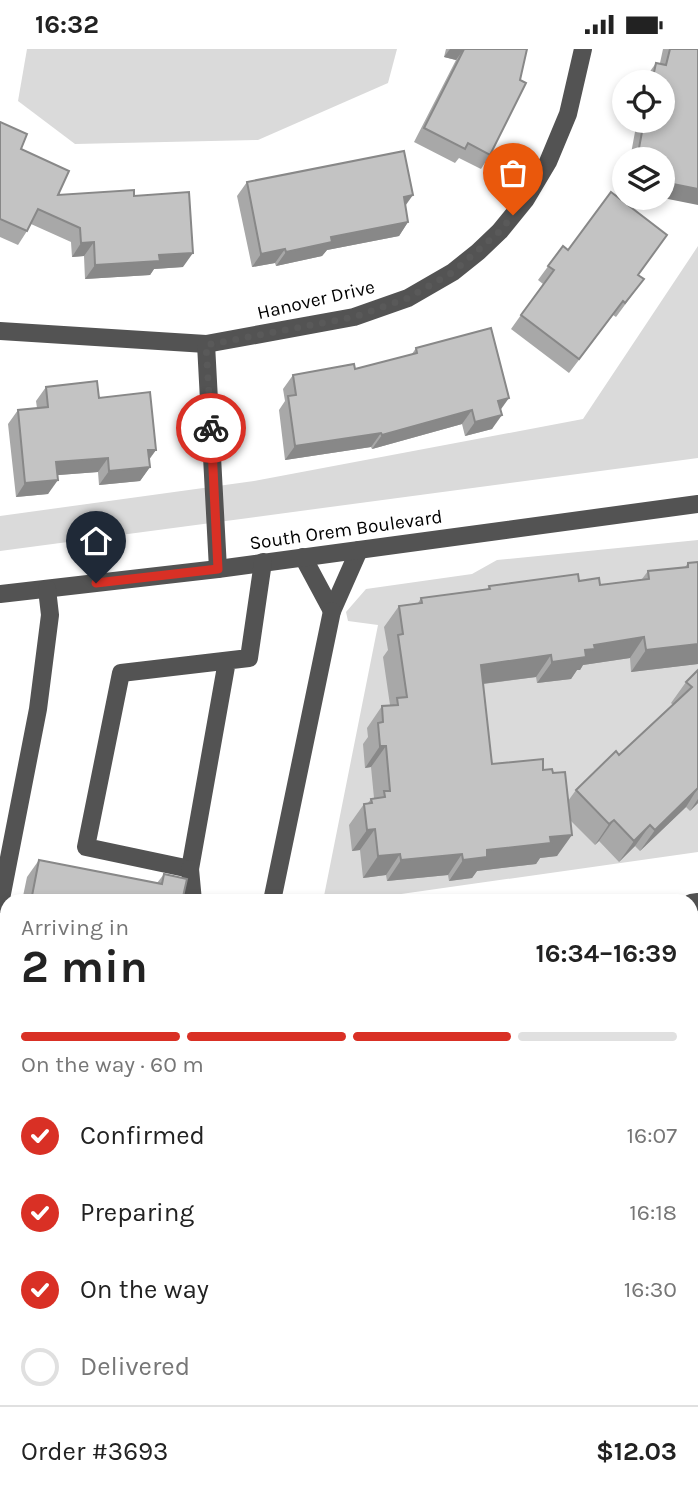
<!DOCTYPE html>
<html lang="en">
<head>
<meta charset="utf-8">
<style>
	body { margin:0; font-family:Karla,sans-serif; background:#f6f6f6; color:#222; height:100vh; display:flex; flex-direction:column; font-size:26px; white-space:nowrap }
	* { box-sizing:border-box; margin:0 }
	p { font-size:23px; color:#767676 }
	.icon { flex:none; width:38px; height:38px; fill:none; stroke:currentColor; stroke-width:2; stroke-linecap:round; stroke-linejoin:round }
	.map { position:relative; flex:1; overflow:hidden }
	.panel { position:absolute; left:0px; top:845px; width:698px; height:618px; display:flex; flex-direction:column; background:#fff; border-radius:21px 21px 0 0; box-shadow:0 4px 10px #0003 }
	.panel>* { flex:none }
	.controls { position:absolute; left:612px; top:21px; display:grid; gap:14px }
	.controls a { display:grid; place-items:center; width:63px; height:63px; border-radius:50%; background:#fff; box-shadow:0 4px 10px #0003; font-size:35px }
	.pin { position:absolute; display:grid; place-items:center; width:60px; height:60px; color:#fff; margin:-72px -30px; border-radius:50% 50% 50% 0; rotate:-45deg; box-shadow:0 0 7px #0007 }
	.pin .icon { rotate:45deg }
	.courier { position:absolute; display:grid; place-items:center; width:70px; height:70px; margin:-35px; border:5px solid #d93025; border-radius:50%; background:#fff; color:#222; box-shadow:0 2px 9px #0007 }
	.head em { font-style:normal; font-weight:700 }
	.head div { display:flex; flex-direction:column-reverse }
	.head { display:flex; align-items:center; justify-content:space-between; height:119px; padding:0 21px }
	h1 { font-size:46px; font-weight:700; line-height:52px }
	.bar { display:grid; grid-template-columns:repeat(4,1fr); gap:10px 7px; align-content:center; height:84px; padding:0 21px }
	.bar i { height:9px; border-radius:5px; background:#e0e0e0 }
	.bar .current { background:#d93025 }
	.bar p { grid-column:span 4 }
	.line { display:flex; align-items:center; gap:18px; padding:0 21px; border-top:2px solid #e0e0e0 }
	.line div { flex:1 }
	ol { padding:0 21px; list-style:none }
	li { display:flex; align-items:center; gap:21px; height:77px }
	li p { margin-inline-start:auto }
	li .icon { padding:7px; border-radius:50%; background:#d93025; color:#fff; stroke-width:4 }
	li:last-child { color:#767676 }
	li i { width:38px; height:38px; border:4px solid #e0e0e0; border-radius:50% }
	.status { display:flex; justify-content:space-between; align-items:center; height:49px; padding:0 35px; background:#fff; direction:ltr }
	.status svg { height:19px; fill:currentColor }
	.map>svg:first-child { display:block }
	.green { fill:#dadada }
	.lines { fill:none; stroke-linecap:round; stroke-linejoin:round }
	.major-casing { stroke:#dbdbdb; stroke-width:21 }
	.minor { stroke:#535353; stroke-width:18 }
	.major { stroke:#000; stroke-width:18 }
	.wall { fill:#a8a8a8 }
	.shaded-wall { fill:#888 }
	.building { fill:#c3c3c3; stroke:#888; stroke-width:2 }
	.done { stroke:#595959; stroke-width:7; stroke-dasharray:0 12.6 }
	.route { stroke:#d93025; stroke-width:9 }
	.labels { text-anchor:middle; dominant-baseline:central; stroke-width:5; stroke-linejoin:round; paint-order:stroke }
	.street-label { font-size:19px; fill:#000; stroke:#fff }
</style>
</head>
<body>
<div class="status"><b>16:32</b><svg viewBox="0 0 49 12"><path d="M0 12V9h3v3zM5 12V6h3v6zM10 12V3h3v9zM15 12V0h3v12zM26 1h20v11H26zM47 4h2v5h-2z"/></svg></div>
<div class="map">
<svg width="698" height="1462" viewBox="0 0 698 1462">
	<rect width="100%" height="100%" fill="#fff"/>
	<g class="green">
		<polygon points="27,0 397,0 388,34 258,91 75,95 18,52"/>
		<polygon points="698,197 698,409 0,502 0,467 254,432 583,370"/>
		<polygon points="698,491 698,803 352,852 323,852 378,576 348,572 346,563 366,540 472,525 497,511"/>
	</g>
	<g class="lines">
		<defs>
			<g id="major">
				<polyline points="691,1385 698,1384"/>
				<polyline points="127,1462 171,1456"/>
			</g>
		</defs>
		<use href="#major" class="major-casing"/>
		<g class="minor">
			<polyline points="0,282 206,295 354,268 408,249 453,223 478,203 500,182 526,150 548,113 568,65 583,0"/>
			<polyline points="206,295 218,520"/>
			<polyline points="303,508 332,562 359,501"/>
			<polyline points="0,545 218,520 698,455"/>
			<polyline points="227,612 190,820 86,798 121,624 249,609 263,513"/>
			<polyline points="190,820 193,852"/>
			<polyline points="272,852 332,562"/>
			<polyline points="691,854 698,853"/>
			<polyline points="0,855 38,660 50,566 47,540"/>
			<polyline points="691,950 698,949"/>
			<polyline points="0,1208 7,1210"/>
			<polyline points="691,1219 698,1218"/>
			<polyline points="0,1259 5,1258 7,1256"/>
			<polyline points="0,1346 7,1345"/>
			<polyline points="455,1456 455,1462"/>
		</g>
		<use href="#major" class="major"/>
	</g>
	<g class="wall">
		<polygon points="446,0 527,0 490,106 481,120 459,109 455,114 414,93 456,11 444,8"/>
		<polygon points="663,0 698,0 663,110 630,110 637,72 663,72 663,33 645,33 646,28 656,14 660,14"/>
		<polygon points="0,73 58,146 134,147 183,218 154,220 150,226 85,230 84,207 72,208 71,193 31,175 27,182 18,196 0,188"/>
		<polygon points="247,133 405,156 408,173 399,187 327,201 322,207 276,217 275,214 252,218 237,147"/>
		<polygon points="563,197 568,201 638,226 644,230 616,268 613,266 569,324 511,280 543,235 538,231"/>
		<polygon points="416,299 501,361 492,380 465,387 462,375 372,400 371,398 285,411 279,361 285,352 283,340 293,326 355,320 412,305"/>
		<polygon points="46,338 99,349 156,401 149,411 150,418 140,432 99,436 98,423 58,426 48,445 16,448 8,375 18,361 37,359 36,352"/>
		<polygon points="698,513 698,615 631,623 630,609 583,616 580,621 577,621 571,630 537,634 536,628 483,635 492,715 543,721 553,724 568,752 576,741 619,706 673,656 671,654 686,633 698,621 698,754 690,762 686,758 640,802 635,797 619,813 599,792 595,796 571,772 557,807 540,809 536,815 477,822 472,829 449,832 448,826 387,832 386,826 363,829 360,801 352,802 349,776 364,755 368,754 371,750 374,749 371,718 365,719 363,695 368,688 367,679 382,657 390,656 383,608 388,601 384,578 399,557 418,554 421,549 487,541 489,537 579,532 600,536 642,530 648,522 685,518 688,514"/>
		<polygon points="39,811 157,834 164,825 182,852 22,852 27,828"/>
		<polygon points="698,967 698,1157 691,1158 691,968"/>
		<polygon points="7,1063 7,1164 0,1162 0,1094"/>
	</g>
	<g class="shaded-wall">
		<polygon points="450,0 464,0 456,11 444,8"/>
		<polygon points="663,133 698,140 698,156 663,149"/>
		<polygon points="413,146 403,160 404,148"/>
		<polygon points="408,173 399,187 327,201 322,207 276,217 286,203 331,188"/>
		<polygon points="94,193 84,207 72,208 81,194"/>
		<polygon points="285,200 275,214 252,218 261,205"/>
		<polygon points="193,204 183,218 154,220 150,226 85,230 95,216 159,206"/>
		<polygon points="509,349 499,363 498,352"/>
		<polygon points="472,361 462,375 372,400 382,386"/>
		<polygon points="502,366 492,380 465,387 475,373"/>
		<polygon points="381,384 371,398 285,411 295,397"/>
		<polygon points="148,401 156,401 146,414"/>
		<polygon points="108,409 98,423 46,427 56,413"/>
		<polygon points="150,418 140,432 99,436 109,422"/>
		<polygon points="58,431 48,445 16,448 25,434"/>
		<polygon points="644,588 630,609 583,616 580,621 577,621 571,630 537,634 552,613 585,601 594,596"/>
		<polygon points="698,595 698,615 631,623 646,601"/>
		<polygon points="551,606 536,628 466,637 481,616"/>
		<polygon points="380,697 386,697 371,718 365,719"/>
		<polygon points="698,739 686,758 640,802 655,781"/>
		<polygon points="698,750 698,754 690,762"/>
		<polygon points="614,771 599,792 595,796 609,775"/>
		<polygon points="650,776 635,797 619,813 634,792"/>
		<polygon points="375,780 360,801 352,802 367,781"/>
		<polygon points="572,786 557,807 540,809 536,815 477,822 472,829 449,832 463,811 487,801 550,788"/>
		<polygon points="400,805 386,826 363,829 378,807"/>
		<polygon points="462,805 448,826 387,832 401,811"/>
		<polygon points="698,1141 698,1157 691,1158 691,1142"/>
		<polygon points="0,1143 7,1144 7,1164 0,1162"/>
	</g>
	<g class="building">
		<polygon points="464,0 527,0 520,31 526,34 490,106 468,94 465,100 424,79"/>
		<polygon points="670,0 698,0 698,140 663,133 663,110 637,110 644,72 663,72 663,33 652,33 656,14 666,16"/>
		<polygon points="0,73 27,85 21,100 69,122 58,146 134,141 134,147 189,143 193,204 159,206 160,212 95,216 94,193 81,194 80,179 38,160 27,182 0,170"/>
		<polygon points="404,102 413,146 404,148 408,173 331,188 332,193 286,203 285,200 261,205 247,133"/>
		<polygon points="611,143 667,186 638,226 644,230 625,254 623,252 579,310 521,266 554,221 548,217 563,197 568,201"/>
		<polygon points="491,279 509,349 498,352 502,366 475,373 472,361 382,386 381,384 295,397 288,347 296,346 293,326 354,315 355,320 417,304 416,299"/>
		<polygon points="97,332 99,349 150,343 156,401 148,401 150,418 109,422 108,409 56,413 58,431 25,434 18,361 48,358 46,338"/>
		<polygon points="698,513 698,595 646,601 644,588 594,596 595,600 585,601 586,608 552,613 551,606 481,616 492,715 543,710 543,721 552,720 553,724 565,723 572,786 550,788 551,794 487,801 487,808 463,811 462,805 401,811 400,805 378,807 375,780 367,781 364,755 372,754 371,750 385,748 384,742 390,742 386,697 380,697 378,674 383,673 382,657 398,656 397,649 407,648 398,586 403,585 399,557 422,554 421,549 490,540 489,537 578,525 579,532 599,529 600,536 649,530 648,522 688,518 688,514"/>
		<polygon points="698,621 698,739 655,781 650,776 634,792 614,771 609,775 576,741 616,702 619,706 692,638 686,633"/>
		<polygon points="39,811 162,835 164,825 187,830 182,852 31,852"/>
		<polygon points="698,967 698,1141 691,1142 691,1039 695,1038 691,1011 691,968"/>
		<polygon points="7,1102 7,1144 0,1143 0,1137"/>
	</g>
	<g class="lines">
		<polyline class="done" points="211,379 206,296 354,268 408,249 453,223 500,182 513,166"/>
		<polyline class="route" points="96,534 218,520 211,379"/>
	</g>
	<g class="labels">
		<g class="street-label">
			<text transform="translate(316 251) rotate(-13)">Hanover Drive</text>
			<text transform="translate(346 481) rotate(-8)">South Orem Boulevard</text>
		</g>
	</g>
</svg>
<div class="controls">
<a><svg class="icon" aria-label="locate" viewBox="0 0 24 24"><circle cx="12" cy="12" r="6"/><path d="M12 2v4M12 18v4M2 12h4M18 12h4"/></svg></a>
<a><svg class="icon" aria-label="layers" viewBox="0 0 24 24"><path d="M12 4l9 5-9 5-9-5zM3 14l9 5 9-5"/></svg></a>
</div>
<div class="pin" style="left:513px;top:166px;background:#ea580c"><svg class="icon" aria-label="bag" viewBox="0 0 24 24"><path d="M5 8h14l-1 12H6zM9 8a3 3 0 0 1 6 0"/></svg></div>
<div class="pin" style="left:96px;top:534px;background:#1f2937"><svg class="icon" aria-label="home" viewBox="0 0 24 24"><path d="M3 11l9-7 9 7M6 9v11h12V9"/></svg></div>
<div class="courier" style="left:211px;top:379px"><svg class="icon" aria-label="bike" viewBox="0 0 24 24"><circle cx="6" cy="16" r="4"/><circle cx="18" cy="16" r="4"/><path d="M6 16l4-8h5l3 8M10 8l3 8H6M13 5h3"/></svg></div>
<section class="panel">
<div class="head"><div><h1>2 min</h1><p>Arriving in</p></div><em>16:34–16:39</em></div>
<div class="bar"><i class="current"></i><i class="current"></i><i class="current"></i><i></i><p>On the way · 60 m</p></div>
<ol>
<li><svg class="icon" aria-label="check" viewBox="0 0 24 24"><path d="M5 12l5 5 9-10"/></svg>Confirmed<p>16:07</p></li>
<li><svg class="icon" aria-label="check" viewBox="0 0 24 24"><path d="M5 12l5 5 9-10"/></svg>Preparing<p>16:18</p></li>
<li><svg class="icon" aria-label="check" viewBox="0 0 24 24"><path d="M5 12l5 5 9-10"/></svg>On the way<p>16:30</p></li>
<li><i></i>Delivered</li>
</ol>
<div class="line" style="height:91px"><div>Order #3693</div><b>$12.03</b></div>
</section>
</div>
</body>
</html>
